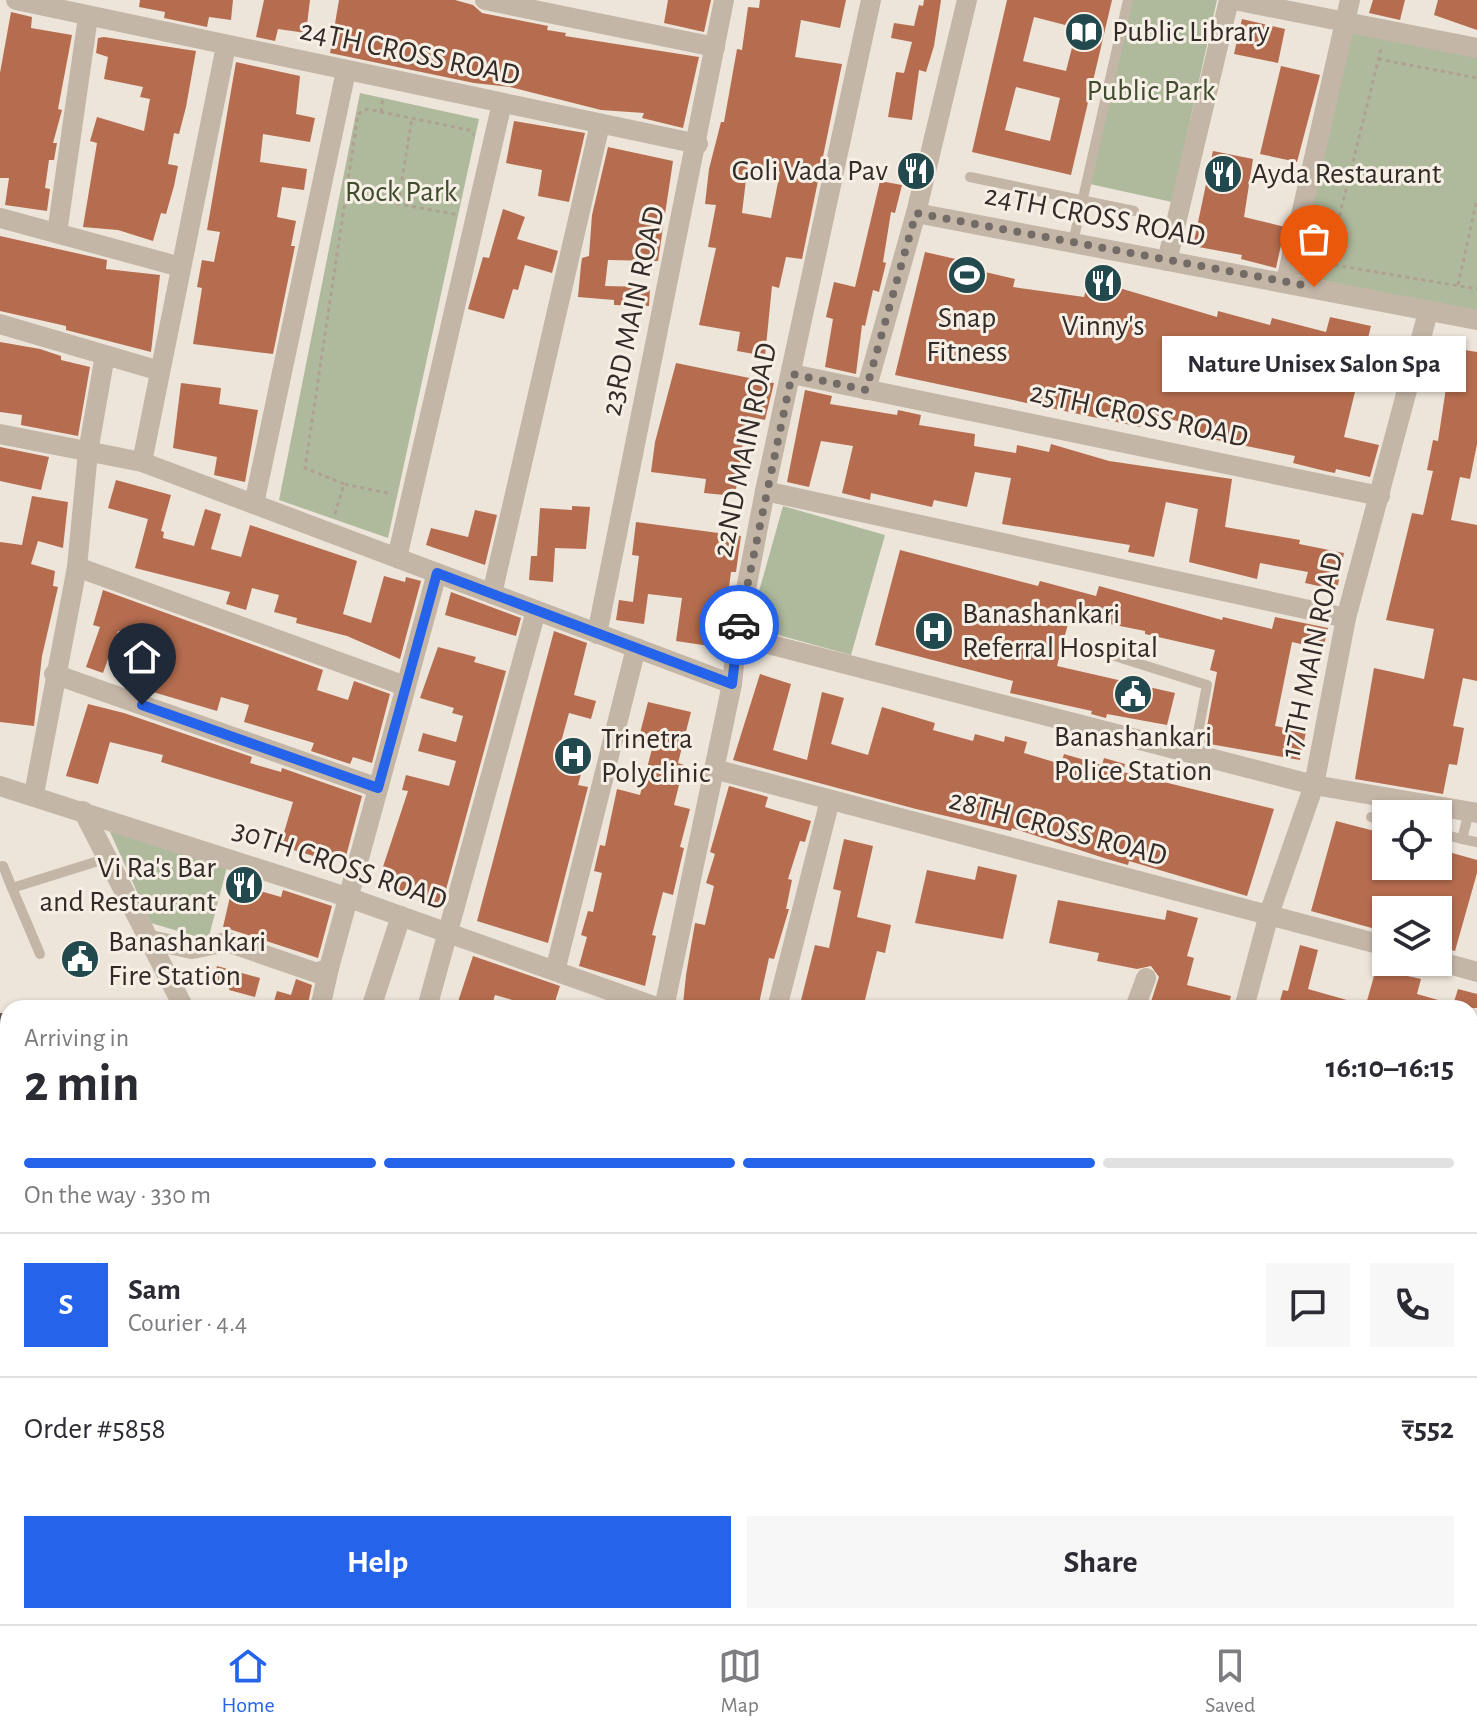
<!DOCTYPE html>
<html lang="en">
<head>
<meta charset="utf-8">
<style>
	body { margin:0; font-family:"Alegreya Sans",sans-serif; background:#f7f7f7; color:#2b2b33; height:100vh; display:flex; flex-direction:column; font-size:30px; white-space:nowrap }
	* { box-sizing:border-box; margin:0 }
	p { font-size:26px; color:#7c7c81 }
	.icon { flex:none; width:44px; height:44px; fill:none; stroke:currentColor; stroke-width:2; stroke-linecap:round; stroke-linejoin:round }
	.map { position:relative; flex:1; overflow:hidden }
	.drawer { position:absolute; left:0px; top:1000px; width:1478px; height:624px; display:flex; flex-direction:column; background:#fff; border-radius:24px 24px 0 0; box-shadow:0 2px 6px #0004 }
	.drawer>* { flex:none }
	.controls { position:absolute; left:1372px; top:800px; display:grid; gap:16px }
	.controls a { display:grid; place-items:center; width:80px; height:80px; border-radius:0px; background:#fff; box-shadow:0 2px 6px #0004; font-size:40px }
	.pin { position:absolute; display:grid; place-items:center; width:68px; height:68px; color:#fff; margin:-82px -34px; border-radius:50% 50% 50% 0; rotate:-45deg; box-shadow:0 0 8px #0007 }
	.pin .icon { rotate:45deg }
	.courier { position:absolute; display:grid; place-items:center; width:80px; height:80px; margin:-40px; border:6px solid #2563eb; border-radius:50%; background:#fff; color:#222; box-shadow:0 2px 10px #0007 }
	.bubble { position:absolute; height:56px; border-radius:0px; background:#fff; box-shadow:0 2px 6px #0004; font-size:26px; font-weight:700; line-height:56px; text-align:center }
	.overview em { font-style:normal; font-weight:700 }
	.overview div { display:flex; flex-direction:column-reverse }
	.overview { display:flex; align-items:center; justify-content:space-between; height:136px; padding:0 24px }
	h1 { font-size:52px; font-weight:700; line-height:60px }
	.bar { display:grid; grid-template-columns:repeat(4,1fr); gap:12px 8px; align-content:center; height:96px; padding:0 24px }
	.bar i { height:10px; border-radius:6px; background:#e1e1e2 }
	.bar .current { background:#2563eb }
	.bar p { grid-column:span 4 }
	.line { display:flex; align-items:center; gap:20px; padding:0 24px; border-top:2px solid #e1e1e2 }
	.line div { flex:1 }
	.round { display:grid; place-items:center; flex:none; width:84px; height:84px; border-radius:0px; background:#f7f7f7 }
	.button { display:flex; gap:16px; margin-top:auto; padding:16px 24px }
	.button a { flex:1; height:92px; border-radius:0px; background:#2563eb; color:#fff; font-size:32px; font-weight:700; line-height:92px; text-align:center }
	.button a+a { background:#f7f7f7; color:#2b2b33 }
	.menu { display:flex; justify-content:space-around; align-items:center; height:112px; border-top:2px solid #e1e1e2; background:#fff; font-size:22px; color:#7c7c81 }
	.menu a { display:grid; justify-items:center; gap:4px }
	.menu .current { color:#2563eb }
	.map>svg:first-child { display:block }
	.green { fill:#afba9c }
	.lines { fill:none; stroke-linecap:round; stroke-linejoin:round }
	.stream { stroke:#7ca3a7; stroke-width:5 }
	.building { fill:#b66d4f; fill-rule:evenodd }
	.path { stroke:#afa092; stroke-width:3; stroke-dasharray:4 4; stroke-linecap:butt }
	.service { stroke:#c4b6a7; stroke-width:10 }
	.minor { stroke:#c4b6a7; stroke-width:20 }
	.tertiary { stroke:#c4b6a7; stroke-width:20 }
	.trunk { stroke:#62544c; stroke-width:22 }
	.done { stroke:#736c66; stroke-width:8; stroke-dasharray:0 14.4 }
	.route { stroke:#2563eb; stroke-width:10 }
	.labels { text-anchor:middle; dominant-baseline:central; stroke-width:6; stroke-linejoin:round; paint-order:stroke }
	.poi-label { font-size:30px; fill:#322b27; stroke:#f6efe5; text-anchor:start }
	.street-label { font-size:30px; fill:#322b27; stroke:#f6efe5 }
	.park-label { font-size:30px; fill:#404c2e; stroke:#f6efe5 }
</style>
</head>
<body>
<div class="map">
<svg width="1477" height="1624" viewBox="0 0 1477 1624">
	<rect width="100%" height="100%" fill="#ede5da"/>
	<g class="green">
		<polygon points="1126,0 1217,0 1172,202 1085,183"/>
		<polygon points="1347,23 1477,51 1477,313 1293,274"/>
		<polygon points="360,93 479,119 388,538 279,500"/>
		<polygon points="783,506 885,535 851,655 749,627"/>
		<polygon points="106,823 227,867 208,940 151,923"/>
	</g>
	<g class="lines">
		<polyline class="stream" points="488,1616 499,1624"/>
	</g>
	<g class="building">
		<polygon points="140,0 233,0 231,20 209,17 207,27 164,18 165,12 139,7"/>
		<polygon points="264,0 310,0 306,33 278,29 275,41 256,37"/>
		<polygon points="339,0 455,0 473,5 482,13 548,26 547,30 566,33 565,36 699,57 683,128 642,118 644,113 601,110 510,87 474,83 330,53"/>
		<polygon points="668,0 711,0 704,32 664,23"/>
		<path d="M760,0h86l-6,28 -39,-8 -6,37 47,7 -40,195 -16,-2 -7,31 -7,-2 -7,70 -28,-5 3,-19 -41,-7 17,-77 -8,-1 8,-42 -11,-1 4,-35 12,-47h3l13,-73 5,1 6,-43 11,1zM748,163l32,9 -9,46 -29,-5z"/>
		<polygon points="924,0 941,0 934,46 926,72 919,70 912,120 888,117 896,72 904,73 912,42 891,38 894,23 914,26 919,5 923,6"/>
		<path d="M1007,0h105l-41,175 -99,-23zM1034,17l43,11 -11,43 -43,-10zM1016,87l44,11 -10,43 -45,-11z"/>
		<polygon points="1373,0 1405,0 1400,20 1369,13"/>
		<polygon points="1438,0 1477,0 1477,30 1434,15"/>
		<polygon points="11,12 32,17 31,28 72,35 58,109 62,110 53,143 57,143 54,160 49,160 45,188 50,189 47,211 5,205 9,178 0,178 0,73"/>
		<polygon points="1242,19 1285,29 1278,63 1234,54"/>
		<polygon points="104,37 196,51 186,107 179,134 174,133 168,164 178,166 174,186 166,214 161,213 153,241 118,230 83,227 97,143 90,141 97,117 144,131 150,99 140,97 143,87 104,79 108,57 96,53 98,38"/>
		<polygon points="236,62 300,76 296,114 315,118 310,142 263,134 260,162 307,169 304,190 282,187 277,217 296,221 291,246 295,246 273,354 193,344 202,288 197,287 202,260 214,262 220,232 207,230"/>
		<polygon points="1281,66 1320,75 1297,162 1260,154"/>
		<polygon points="514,121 585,133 569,202 538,196 542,170 506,163"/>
		<polygon points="608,147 673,161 658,261 608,260 605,286 650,287 649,306 614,305 614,300 578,297 581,265 582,258 589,256 592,215"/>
		<polygon points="1213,151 1253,159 1244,217 1285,227 1276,268 1241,259 1242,255 1193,246"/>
		<polygon points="880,181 902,185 895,213 891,212 883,262 886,263 879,292 873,290 865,326 862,325 856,374 825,367 833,319 826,317 834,282 855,287"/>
		<polygon points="503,209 525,217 517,239 558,251 552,273 525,265 518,290 513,289 504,319 468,309 483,257 489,258"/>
		<polygon points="0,236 107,260 106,269 160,275 151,352 66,330 66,326 0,311"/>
		<polygon points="925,252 982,265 981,271 1015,279 1013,287 1084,297 1089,279 1217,317 1218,311 1270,325 1272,318 1326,332 1330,317 1371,326 1344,437 1379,445 1370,477 1336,469 1335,473 1325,471 1293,463 1295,456 1187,434 1189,424 1143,412 1140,427 895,375"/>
		<polygon points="0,342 40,349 61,356 61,360 90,367 78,436 21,425 22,415 0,412"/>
		<polygon points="1452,348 1477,352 1477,444 1470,479 1460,477 1451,520 1477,525 1477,681 1463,678 1453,726 1464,728 1457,765 1449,764 1443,794 1355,779 1374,668 1424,679 1434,629 1386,620 1412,513 1423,515 1433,471 1427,470 1433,440 1438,441"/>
		<polygon points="676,363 774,383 765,420 747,416 735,496 704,493 706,479 651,472 655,442"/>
		<polygon points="181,383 221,388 219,404 258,410 245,482 214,475 217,457 173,448"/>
		<polygon points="805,390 832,396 830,404 897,415 898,410 921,415 919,425 975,434 974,446 1016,453 1017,445 1049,452 1051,444 1109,461 1232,479 1225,527 1300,540 1299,544 1344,553 1337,590 1305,583 1308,572 1260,563 1257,579 1189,562 1198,509 1166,502 1154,557 1128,552 1130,545 1002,524 1011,478 975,472 967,507 934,500 932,507 871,493 870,500 842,493 853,446 821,441 809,487 787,482"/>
		<polygon points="0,447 49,457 41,490 0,481"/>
		<polygon points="116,480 171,495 161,531 164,532 163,538 194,546 205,509 221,514 211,549 241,557 250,525 357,561 343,614 371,623 384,576 405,582 406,577 421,581 400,659 347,636 296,623 297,618 274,612 279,595 252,588 246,610 226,604 230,592 135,568 148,519 108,508"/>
		<polygon points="32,496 68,502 63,548 38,541 31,564 55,571 53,586 58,587 42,656 34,726 0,722 0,542 22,545"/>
		<polygon points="572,506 590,507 586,549 555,548 553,582 529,580 531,556 537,556 540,508 572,510"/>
		<polygon points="475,510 497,515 485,565 426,545 431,528 468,537"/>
		<polygon points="636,522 741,536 736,572 731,572 726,610 721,609 716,647 676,641 682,598 648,594 644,624 616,620 619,600 633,602 639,556 632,555"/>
		<polygon points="900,550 1038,586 1040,581 1096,596 1099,586 1222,620 1223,617 1272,629 1275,617 1328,628 1323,649 1292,642 1275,726 1306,732 1300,760 1204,743 1217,672 1210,670 1215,650 1145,634 1145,631 1070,616 1057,666 1175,693 1167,725 1107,714 1106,718 1091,714 1092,711 1010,693 1013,681 875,645"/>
		<polygon points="103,590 323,670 317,690 348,700 354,681 390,694 372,763 353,757 350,764 311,751 314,743 244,722 249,705 221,697 217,711 153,692 154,686 131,679 143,638 118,631 103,673 86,667 100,627 93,625"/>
		<polygon points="451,592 521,618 516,636 445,615"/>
		<polygon points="554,631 587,643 574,695 596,701 591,719 569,713 561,742 588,749 578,785 588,787 548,943 477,921"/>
		<polygon points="438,647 476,657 474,662 506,671 442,904 377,885 408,791 402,790 406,775 449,786 456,761 418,751 423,733 456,742 463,716 452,713 454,708 420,698"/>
		<polygon points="760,674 791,684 773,750 807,760 822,692 844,698 831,744 868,755 882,707 935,723 933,730 973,741 975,734 1004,742 1005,736 1027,742 1024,753 1061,764 1064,754 1102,765 1104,758 1125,764 1123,772 1274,809 1247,896 1129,861 1128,865 1107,859 1012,828 1011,831 916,809 733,760"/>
		<polygon points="648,702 691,712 678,763 684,765 674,805 690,809 680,847 684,848 673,895 663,892 652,935 656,936 645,986 579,966 587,937 581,935 588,911 593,912 602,873 594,871 600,845 605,846 617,789 640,795 653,745 638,741"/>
		<polygon points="88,704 124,713 252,757 250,763 281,772 282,768 362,796 345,860 318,852 317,857 280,846 293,802 161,762 163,755 110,742 98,784 66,776"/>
		<polygon points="729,786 768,797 765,807 811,821 805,842 800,841 788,879 792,880 786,909 789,909 774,959 769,958 758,1008 698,1008 683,1004 686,975 695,923 705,925 714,886 706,883 715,854 710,852"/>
		<polygon points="1336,821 1386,834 1386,866 1438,866 1438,849 1477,860 1477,873 1455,951 1438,946 1438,910 1386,910 1386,932 1311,911"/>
		<polygon points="844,839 873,846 857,917 891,925 885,953 877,951 863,1008 799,1008 815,945 829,948 841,891 833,889"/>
		<polygon points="978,866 1017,875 1003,939 915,923 927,870 975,880"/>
		<polygon points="235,875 255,881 253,889 281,897 283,890 332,906 318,958 223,927"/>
		<polygon points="1058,900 1165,920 1167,910 1198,918 1187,956 1194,958 1187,985 1231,996 1228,1008 1149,1008 1159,977 1151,966 1137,969 1097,961 1099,953 1049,943"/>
		<polygon points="1300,945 1318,950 1308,989 1361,1004 1360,1008 1278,1008 1283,990 1288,991"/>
		<polygon points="473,956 560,986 553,1008 540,1008 495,995 491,1008 456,1008"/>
		<polygon points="217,966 260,978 255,997 229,990 230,985 213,980"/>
		<polygon points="1376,969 1421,979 1417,994 1452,1004 1451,1008 1365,1008"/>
		<polygon points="296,979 312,985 307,1008 273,1005 277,991 291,995"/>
		<polygon points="1458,989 1477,994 1477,1008 1452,1008"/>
	</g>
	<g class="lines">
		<g class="path">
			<polyline points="1381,49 1329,258 1335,265 1477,289"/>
			<polyline points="1378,59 1477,78"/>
			<polyline points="381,112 383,96"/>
			<polyline points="349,195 459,215"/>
			<polyline points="398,204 412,118"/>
			<polyline points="1458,285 1477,199"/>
			<polyline points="344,484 305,468 358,114 367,109 469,130 474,135"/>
			<polyline points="335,514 344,484 392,494"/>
			<polyline points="0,1109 8,1111"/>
		</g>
		<g class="service">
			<polyline points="970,177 1134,211"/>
			<polyline points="1073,242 1128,0"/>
			<polyline points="1102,652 1207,685 1194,754"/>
			<polyline points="1371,817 1386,821"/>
			<polyline points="1438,833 1462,839 1469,812"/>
			<polyline points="1462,839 1477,842"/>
			<polyline points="3,866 12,888 108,858"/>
			<polyline points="12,888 40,954"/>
			<polyline points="0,1465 8,1461"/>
			<polyline points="413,1616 427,1624"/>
			<polyline points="107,1624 122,1616"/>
			<polyline points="456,1624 460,1616"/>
			<polyline points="563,1624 566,1616"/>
		</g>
		<g class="minor">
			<polyline points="16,0 698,144"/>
			<polyline points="485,0 715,47"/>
			<polyline points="1234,0 1477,48"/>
			<polyline points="0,218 181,267"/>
			<polyline points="57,233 88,17"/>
			<polyline points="1167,261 1229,0"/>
			<polyline points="1286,281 1350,0"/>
			<polyline points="0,324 160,371"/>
			<polyline points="792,374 1380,496"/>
			<polyline points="866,390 916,213"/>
			<polyline points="0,434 142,462 732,684"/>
			<polyline points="142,462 226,46"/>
			<polyline points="765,491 1346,618"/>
			<polyline points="254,504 346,71"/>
			<polyline points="397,558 502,103"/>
			<polyline points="77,567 405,686"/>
			<polyline points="492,594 600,124"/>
			<polyline points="597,634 724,0"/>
			<polyline points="737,636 1314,785 1477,813"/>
			<polyline points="54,674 378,788"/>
			<polyline points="714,769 1386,946"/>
			<polyline points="34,794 77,567 88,452 105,355"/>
			<polyline points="150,940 192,949 227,942 317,973 329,968 437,573"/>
			<polyline points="1438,961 1477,972"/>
			<polyline points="555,971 636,648"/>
			<polyline points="320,1008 329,968"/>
			<polyline points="371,1008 401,916"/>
			<polyline points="427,1008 536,611"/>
			<polyline points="664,1008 732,684 737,636 765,491 871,0"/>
			<polyline points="777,1008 830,800"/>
			<polyline points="1135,1008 1146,978"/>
			<polyline points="1244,1008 1269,914 1314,785 1346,618 1428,312"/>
			<polyline points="1470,1085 1477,1087"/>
			<polyline points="0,1242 8,1243"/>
			<polyline points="1470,1275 1477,1276"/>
			<polyline points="1470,1362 1477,1338"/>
			<polyline points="1470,1434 1477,1436"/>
			<polyline points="840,1616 846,1624"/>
			<polyline points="189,1624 191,1616"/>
			<polyline points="338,1624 343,1616"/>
			<polyline points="1024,1624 1027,1616"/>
			<polyline points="1211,1624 1213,1616"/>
			<polyline points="1391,1624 1394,1616"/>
		</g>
		<g class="tertiary">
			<polyline points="967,0 916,213 1477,320"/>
			<polyline points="0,786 347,897 659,1008"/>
			<polyline points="83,811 184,1008"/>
		</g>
		<g class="trunk">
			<polyline points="0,1024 8,1026"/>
			<polyline points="0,1046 8,1048"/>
			<polyline points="0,1069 8,1071"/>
			<polyline points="596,1616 609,1624"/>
			<polyline points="637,1616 650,1624"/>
		</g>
	</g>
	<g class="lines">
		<polyline class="done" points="739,625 792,374 866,390 916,213 1314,287"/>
		<polyline class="route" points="142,705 378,788 437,573 732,684 739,625"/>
	</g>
	<defs>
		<symbol id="library-disc" viewBox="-11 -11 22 22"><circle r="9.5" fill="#22494d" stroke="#f6efe5"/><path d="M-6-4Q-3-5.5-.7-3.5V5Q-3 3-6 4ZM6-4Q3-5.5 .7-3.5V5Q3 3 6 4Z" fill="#fff"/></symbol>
		<symbol id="restaurant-disc" viewBox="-11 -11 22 22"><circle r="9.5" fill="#22494d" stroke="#f6efe5"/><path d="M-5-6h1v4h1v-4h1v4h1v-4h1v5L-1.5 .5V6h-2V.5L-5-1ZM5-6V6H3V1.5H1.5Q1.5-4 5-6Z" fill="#fff"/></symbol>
		<symbol id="stadium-disc" viewBox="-11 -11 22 22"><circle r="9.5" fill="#22494d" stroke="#f6efe5"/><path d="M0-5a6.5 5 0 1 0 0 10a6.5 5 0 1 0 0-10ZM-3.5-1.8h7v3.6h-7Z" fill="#fff"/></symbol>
		<symbol id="hospital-disc" viewBox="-11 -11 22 22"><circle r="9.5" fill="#22494d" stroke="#f6efe5"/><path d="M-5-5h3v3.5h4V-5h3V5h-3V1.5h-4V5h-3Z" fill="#fff"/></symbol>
		<symbol id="civic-disc" viewBox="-11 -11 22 22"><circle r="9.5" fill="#22494d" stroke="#f6efe5"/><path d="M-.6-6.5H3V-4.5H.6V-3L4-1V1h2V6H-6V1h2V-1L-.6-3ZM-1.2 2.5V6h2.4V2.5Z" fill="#fff"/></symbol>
	</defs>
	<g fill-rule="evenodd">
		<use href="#library-disc" x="1062" y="10" width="44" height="44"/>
		<use href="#restaurant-disc" x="894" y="149" width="44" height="44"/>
		<use href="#restaurant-disc" x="1201" y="152" width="44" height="44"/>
		<use href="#stadium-disc" x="945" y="253" width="44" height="44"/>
		<use href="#restaurant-disc" x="1081" y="261" width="44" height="44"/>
		<use href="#hospital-disc" x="912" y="609" width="44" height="44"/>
		<use href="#civic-disc" x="1111" y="672" width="44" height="44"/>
		<use href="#hospital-disc" x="551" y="734" width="44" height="44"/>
		<use href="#restaurant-disc" x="222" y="863" width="44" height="44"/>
		<use href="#civic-disc" x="58" y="937" width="44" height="44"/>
	</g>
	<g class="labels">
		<g class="poi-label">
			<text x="1112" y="32">Public Library</text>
			<text x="888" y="171" text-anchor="end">Goli Vada Pav</text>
			<text x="1251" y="174">Ayda Restaurant</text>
			<text x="967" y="318" text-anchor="middle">Snap<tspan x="967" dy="34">Fitness</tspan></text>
			<text x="1103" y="326" text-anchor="middle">Vinny's</text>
			<text x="962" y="614">Banashankari<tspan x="962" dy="34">Referral Hospital</tspan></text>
			<text x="1133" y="737" text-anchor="middle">Banashankari<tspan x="1133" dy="34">Police Station</tspan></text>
			<text x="601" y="739">Trinetra<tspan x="601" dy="34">Polyclinic</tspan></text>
			<text x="216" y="868" text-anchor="end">Vi Ra's Bar<tspan x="216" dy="34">and Restaurant</tspan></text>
			<text x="108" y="942">Banashankari<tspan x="108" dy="34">Fire Station</tspan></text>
		</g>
		<g class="street-label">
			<text transform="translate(410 53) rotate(12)">24TH CROSS ROAD</text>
			<text transform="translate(1095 216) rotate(11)">24TH CROSS ROAD</text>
			<text transform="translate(633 311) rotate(-78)">23RD MAIN ROAD</text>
			<text transform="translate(1139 415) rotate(12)">25TH CROSS ROAD</text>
			<text transform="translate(745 450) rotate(-78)">22ND MAIN ROAD</text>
			<text transform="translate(1312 655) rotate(-78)">17TH MAIN ROAD</text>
			<text transform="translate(1058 828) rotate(15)">28TH CROSS ROAD</text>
			<text transform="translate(340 865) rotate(19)">30TH CROSS ROAD</text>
		</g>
		<g class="park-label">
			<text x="1151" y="91">Public Park</text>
			<text x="401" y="192">Rock Park</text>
		</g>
	</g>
</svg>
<div class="controls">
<a><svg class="icon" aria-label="locate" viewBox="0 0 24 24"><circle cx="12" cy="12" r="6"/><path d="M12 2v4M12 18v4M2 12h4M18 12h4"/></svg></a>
<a><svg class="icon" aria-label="layers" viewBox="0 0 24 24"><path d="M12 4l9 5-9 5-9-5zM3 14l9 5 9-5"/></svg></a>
</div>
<div class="pin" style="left:1314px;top:287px;background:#ea580c"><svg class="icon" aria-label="bag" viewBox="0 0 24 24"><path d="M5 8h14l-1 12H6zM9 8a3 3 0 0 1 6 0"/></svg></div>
<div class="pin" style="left:142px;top:705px;background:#1f2937"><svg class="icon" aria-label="home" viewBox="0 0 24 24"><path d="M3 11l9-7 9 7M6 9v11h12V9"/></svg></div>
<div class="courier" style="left:739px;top:625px"><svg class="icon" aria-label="car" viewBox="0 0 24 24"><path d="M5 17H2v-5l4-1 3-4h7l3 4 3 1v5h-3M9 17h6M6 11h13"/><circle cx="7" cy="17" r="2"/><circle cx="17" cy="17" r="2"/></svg></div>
<div class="bubble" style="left:1162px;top:336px;width:304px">Nature Unisex Salon Spa</div>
<section class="drawer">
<div class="overview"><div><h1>2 min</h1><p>Arriving in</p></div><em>16:10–16:15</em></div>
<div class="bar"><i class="current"></i><i class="current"></i><i class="current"></i><i></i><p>On the way · 330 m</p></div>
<div class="line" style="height:144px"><b class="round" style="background:#2563eb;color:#fff">S</b><div><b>Sam</b><p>Courier · 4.4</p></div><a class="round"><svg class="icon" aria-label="chat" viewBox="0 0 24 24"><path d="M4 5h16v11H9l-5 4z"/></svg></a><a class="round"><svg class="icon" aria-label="phone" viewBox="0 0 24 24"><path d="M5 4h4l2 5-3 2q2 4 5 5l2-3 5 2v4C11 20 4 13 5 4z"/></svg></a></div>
<div class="line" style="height:104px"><div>Order #5858</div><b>₹552</b></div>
<div class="button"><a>Help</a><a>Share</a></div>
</section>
</div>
<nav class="menu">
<a class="current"><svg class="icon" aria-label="home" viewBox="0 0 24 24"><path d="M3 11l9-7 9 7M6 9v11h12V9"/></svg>Home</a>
<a><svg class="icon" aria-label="map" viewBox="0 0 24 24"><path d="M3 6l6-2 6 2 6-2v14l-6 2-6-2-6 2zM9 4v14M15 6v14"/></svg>Map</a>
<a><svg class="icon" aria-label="saved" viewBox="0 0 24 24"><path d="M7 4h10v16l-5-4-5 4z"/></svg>Saved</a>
</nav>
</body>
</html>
